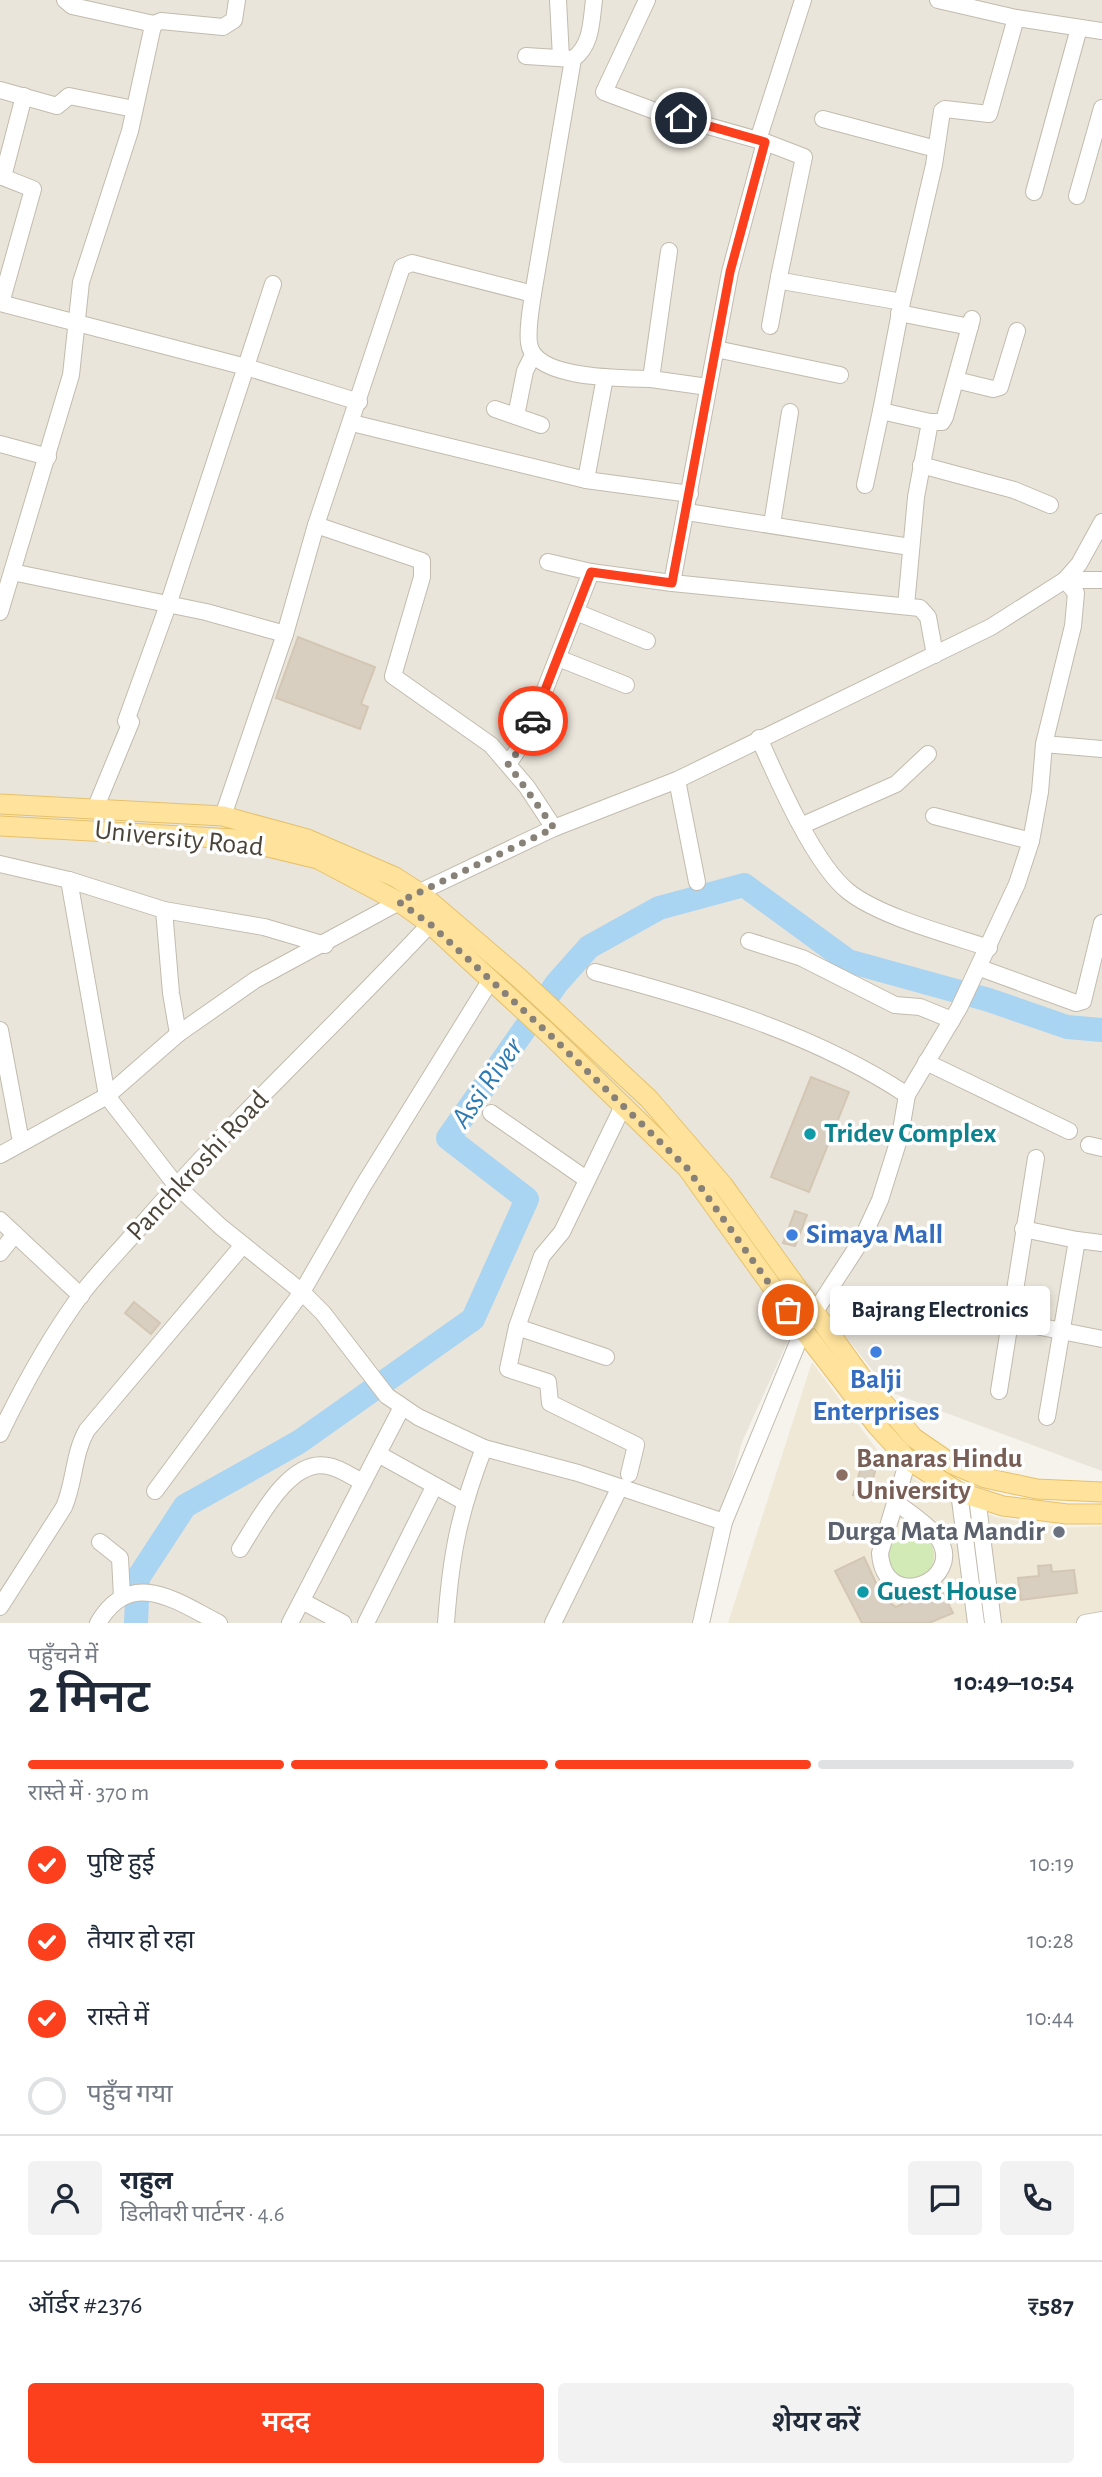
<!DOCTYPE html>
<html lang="hi">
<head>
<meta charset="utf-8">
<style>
	body { margin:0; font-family:"Alegreya Sans","Noto Sans Devanagari",sans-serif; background:#f2f2f3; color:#1f2937; height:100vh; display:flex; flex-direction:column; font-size:26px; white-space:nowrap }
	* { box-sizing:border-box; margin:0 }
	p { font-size:23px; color:#747a83 }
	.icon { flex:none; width:38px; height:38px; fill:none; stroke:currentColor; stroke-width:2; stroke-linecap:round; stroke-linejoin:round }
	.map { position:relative; height:1623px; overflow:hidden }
	.details { display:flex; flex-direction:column; background:#fff; flex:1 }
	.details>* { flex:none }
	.pin { position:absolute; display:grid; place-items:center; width:60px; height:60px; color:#fff; margin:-30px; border:4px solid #fff; border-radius:50%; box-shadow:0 2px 7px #0007 }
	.courier { position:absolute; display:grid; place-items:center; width:70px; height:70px; margin:-35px; border:5px solid #fc3f1d; border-radius:50%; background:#fff; color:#222; box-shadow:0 2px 9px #0007 }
	.bubble { position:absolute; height:49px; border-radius:7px; background:#fff; box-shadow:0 4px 10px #0003; font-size:23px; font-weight:600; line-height:49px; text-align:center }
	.overview em { font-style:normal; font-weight:600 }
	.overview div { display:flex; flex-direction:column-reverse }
	.overview { display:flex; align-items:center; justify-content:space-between; height:119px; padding:0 28px }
	h1 { font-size:46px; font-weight:600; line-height:52px }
	.bar { display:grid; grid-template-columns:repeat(4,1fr); gap:10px 7px; align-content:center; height:84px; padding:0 28px }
	.bar i { height:9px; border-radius:5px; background:#e0e1e3 }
	.bar .selected { background:#fc3f1d }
	.bar p { grid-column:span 4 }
	.line { display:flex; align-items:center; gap:18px; padding:0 28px; border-top:2px solid #e0e1e3 }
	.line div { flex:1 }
	.round { display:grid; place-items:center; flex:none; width:74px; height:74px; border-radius:7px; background:#f2f2f3 }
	ol { padding:0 28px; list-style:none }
	li { display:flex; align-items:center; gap:21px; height:77px }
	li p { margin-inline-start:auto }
	li .icon { padding:7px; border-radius:50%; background:#fc3f1d; color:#fff; stroke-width:4 }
	li:last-child { color:#747a83 }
	li i { width:38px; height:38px; border:4px solid #e0e1e3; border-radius:50% }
	.action { display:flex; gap:14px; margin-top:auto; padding:14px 28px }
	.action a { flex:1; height:80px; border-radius:7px; background:#fc3f1d; color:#fff; font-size:28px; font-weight:600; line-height:80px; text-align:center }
	.action a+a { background:#f2f2f3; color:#1f2937 }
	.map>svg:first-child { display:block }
	.residential { fill:#eae5da }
	.education { fill:#efe8d6 }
	.green { fill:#d2eab5 }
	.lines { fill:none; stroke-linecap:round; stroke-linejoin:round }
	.river { stroke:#a9d4f2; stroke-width:24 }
	.building { fill:#d8cfc1; stroke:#d3c7b4; stroke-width:2 }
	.minor-casing { stroke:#c2bbae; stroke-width:18 }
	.major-casing { stroke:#e6c16a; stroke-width:21 }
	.minor { stroke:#fff; stroke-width:16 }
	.major { stroke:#ffe39c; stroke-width:19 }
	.done { stroke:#878178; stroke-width:7; stroke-dasharray:0 12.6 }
	.route { stroke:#fc3f1d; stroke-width:9 }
	.culture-dot { fill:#0f9aa8; stroke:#fff; stroke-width:2.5 }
	.shop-dot { fill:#3f7fe0; stroke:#fff; stroke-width:2.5 }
	.education-dot { fill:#8d6e63; stroke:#fff; stroke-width:2.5 }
	.worship-dot { fill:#6b7280; stroke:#fff; stroke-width:2.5 }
	.labels { text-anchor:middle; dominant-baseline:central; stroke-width:7; stroke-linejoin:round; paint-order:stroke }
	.street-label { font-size:28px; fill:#4b4439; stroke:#fff }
	.culture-label { font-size:28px; font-weight:bold; fill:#0d838f; stroke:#fff; text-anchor:start }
	.shop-label { font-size:28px; font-weight:bold; fill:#366cbe; stroke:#fff; text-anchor:start }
	.education-label { font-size:28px; font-weight:bold; fill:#785e54; stroke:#fff; text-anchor:start }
	.worship-label { font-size:28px; font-weight:bold; fill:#5b616d; stroke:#fff; text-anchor:end }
	.water-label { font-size:30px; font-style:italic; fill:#2e7ab2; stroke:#fff }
</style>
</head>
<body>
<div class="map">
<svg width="1102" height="1623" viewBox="0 0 1102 1623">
	<rect width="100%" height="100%" fill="#f6f3ec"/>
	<polygon class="residential" points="0,0 1102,0 1102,1471 890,1392 810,1292 742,1442 691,1623 0,1623"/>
	<polygon class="education" points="812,1362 881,1455 936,1494 996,1517 1061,1528 1102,1526 1102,1623 728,1623"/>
	<circle class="green" cx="911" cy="1556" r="23"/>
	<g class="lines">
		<polyline class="river" points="136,1623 138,1578 185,1506 299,1442 473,1319 527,1199 448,1138 557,983 589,947 659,908 744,885 848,961 989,1000 1067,1027 1102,1030"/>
	</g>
	<g class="building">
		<polygon points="298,637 375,667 361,704 368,707 360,729 276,698"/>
		<polygon points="811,1077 849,1092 809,1192 771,1177"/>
		<polygon points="795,1211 807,1215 795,1246 783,1243"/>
		<polygon points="134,1302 160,1323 151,1334 125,1313"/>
		<polygon points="864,1457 878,1461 867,1499 853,1495"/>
		<polygon points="864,1557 883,1598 896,1607 940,1587 953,1613 929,1623 862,1623 835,1571"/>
		<polygon points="1051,1565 1052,1572 1074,1570 1077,1593 1021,1600 1018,1578 1039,1576 1038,1566"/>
	</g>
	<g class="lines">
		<defs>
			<g id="minor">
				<polyline points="65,0 72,6 154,24"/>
				<polyline points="558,0 561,58"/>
				<polyline points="647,0 604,92 655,111 765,142"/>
				<polyline points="1016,18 1102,31"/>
				<path d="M526,56l47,3c19,-14 18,-37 21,-59"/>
				<polyline points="0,90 57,106 69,96 134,109"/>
				<polyline points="823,119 936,149"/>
				<polyline points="758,140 803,0"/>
				<polyline points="0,176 33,189 1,303"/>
				<polyline points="3,177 24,96"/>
				<polyline points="1034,192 1079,28"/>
				<polyline points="1077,196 1102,108"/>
				<polyline points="669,251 651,379 708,387"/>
				<polyline points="533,294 573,59"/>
				<polyline points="0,303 246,367 359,402"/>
				<polyline points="899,313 970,327"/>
				<polyline points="770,326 779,277"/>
				<polyline points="716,349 840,375"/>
				<polyline points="605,377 586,480 690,494"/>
				<polyline points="956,380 993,389 1000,387 1017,331"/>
				<polyline points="495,409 541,425"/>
				<polyline points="516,416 525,371 533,355"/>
				<polyline points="930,422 942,422 945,417 972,319"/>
				<polyline points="352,423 586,480"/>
				<polyline points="0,444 48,457"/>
				<polyline points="921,465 1014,490 1050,505"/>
				<polyline points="865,485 881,411"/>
				<polyline points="687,512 910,547"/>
				<polyline points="772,524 790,412"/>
				<polyline points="316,525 422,561 422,577 393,676 491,745 527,787 554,828"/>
				<polyline points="548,562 591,572 672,583 920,608 928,617 935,655"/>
				<polyline points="12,572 206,612 285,634"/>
				<polyline points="1065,580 1102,580"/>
				<polyline points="672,583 730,272 765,142 804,157 779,277 782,281 902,302"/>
				<polyline points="906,606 916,497 930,422 881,411 902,302 934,165 942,111 945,109 989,114 1016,18 938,0"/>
				<polyline points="0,612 71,375 81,282 130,131 152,30 154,24 161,21 223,27 234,20 237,0"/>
				<polyline points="576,612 647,641"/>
				<polyline points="558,658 626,685"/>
				<polyline points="126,721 168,605 273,284"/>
				<path d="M759,738c18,41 56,128 90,154 32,25 101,43 140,56"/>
				<polyline points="1044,744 1102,749"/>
				<polyline points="508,764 526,738 591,572"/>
				<polyline points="677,780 697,882"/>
				<polyline points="95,809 131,722"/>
				<path d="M223,816l62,-182 31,-109 86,-258 10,-4 121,31c-2,15 -6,34 -4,49 4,37 94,35 122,36"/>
				<polyline points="934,816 1031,841"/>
				<polyline points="803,825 896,784 928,754"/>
				<polyline points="0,864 69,880 164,910 264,927 325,945"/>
				<polyline points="69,880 107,1096 176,1185 221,1227 302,1292 323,1313 387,1396 418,1417 484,1448 578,1473 724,1522"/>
				<polyline points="164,910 171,993 178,1034"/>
				<polyline points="749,941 802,958 895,1005 920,1007 952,1020"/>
				<polyline points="980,968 1076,1003 1083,1001 1102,923"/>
				<path d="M595,972c106,28 220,62 312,123"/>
				<polyline points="0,1030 21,1142"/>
				<polyline points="926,1062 1069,1131"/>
				<polyline points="623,1106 562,1232 542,1256 517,1327 508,1369 548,1382 550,1403 636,1445 629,1474"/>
				<polyline points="491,1113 586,1179"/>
				<polyline points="1089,1145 1102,1148"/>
				<polyline points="0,1155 107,1096 178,1034 255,980 399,902 554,828 677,780 991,627 1065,580 1079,564 1102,522"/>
				<polyline points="0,1220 81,1296"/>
				<polyline points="1023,1229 1077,1240"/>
				<polyline points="0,1253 15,1234"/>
				<polyline points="1011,1321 1102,1339"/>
				<polyline points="517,1327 606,1357"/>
				<polyline points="999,1391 1036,1158"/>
				<polyline points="1047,1417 1077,1240 1102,1243"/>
				<path d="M0,1434c23,-48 49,-95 80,-138 18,-24 40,-46 59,-68 92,-107 195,-201 291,-304"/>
				<polyline points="378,1454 463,1501"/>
				<polyline points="155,1491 302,1292 363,1186 490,981"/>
				<polyline points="959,1492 976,1623"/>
				<polyline points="977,1497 993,1623"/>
				<path d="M896,1502c13,11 32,22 42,36 29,42 -54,77 -58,15l28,-93"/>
				<polyline points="100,1542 120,1558 122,1597"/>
				<path d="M240,1549c17,-26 49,-92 88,-83 12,2 24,11 35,16"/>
				<polyline points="302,1601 343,1623"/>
				<path d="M0,1607l64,-100c11,-25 9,-53 23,-77l156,-185"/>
				<path d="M98,1623c33,-56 78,-22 121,0"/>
				<polyline points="290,1623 402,1407"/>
				<polyline points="366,1623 434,1487"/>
				<path d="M446,1623c5,-69 13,-110 38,-175"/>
				<polyline points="553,1623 620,1487"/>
				<polyline points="701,1623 724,1522 803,1330 861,1241 880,1200 900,1136 907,1095 959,1008 1017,884 1031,841 1040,792 1044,744 1073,626 1076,593 1065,580"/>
				<polyline points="1085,1623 1102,1620"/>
			</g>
			<g id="major">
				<polyline points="0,804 223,816 307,839 395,877 420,893 517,976 649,1099 723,1185 860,1375 914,1438 952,1464 985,1478 1037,1489 1102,1492"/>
				<polyline points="0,826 235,839 318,859 399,902 430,924 548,1033 687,1168 803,1330 877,1426 908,1460 959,1492 1003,1506 1067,1514 1102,1514"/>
			</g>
		</defs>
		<use href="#minor" class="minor-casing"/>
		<use href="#major" class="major-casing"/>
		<use href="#minor" class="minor"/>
		<use href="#major" class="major"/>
	</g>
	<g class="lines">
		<polyline class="done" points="533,721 519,750 508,764 554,828 399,902 430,924 548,1033 687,1168 788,1310"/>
		<polyline class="route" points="533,721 591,572 672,583 730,272 765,142 681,118"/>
	</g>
	<g class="culture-dot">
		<circle cx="810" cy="1134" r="7"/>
		<circle cx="863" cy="1592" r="7"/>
	</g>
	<g class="shop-dot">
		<circle cx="792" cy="1235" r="7"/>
		<circle cx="876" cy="1352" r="7"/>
	</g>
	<circle class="education-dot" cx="842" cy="1475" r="7"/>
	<circle class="worship-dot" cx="1059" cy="1532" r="7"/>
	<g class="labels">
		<g class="street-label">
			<text transform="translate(179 839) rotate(6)">University Road</text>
			<text transform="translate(198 1166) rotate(-47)">Panchkroshi Road</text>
		</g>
		<g class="culture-label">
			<text x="824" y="1134">Tridev Complex</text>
			<text x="877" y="1592">Guest House</text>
		</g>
		<g class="shop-label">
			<text x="806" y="1235">Simaya Mall</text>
			<text x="876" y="1380" text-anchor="middle">Balji<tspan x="876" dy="32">Enterprises</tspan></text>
		</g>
		<g class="education-label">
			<text x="856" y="1459">Banaras Hindu<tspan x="856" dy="32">University</tspan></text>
		</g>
		<g class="worship-label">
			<text x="1045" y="1532">Durga Mata Mandir</text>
		</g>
		<g class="water-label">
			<text transform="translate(487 1083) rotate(-55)">Assi River</text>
		</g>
	</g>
</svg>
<div class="pin" style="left:788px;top:1310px;background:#ea580c"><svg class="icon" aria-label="bag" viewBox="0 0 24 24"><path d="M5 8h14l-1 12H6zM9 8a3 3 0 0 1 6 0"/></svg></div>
<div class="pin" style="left:681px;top:118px;background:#1f2937"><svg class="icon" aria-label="home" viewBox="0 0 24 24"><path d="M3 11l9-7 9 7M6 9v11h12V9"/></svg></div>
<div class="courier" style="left:533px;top:721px"><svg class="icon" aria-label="car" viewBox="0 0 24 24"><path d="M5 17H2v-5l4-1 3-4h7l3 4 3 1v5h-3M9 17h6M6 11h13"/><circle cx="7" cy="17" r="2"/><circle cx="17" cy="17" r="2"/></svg></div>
<div class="bubble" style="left:830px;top:1286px;width:220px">Bajrang Electronics</div>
</div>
<section class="details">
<div class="overview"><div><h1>2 मिनट</h1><p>पहुँचने में</p></div><em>10:49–10:54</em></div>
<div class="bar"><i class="selected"></i><i class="selected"></i><i class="selected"></i><i></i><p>रास्ते में · 370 m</p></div>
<ol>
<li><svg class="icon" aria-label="check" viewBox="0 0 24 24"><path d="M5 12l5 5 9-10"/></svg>पुष्टि हुई<p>10:19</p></li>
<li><svg class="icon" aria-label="check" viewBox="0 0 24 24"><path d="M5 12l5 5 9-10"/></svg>तैयार हो रहा<p>10:28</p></li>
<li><svg class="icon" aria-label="check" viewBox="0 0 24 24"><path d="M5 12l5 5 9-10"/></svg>रास्ते में<p>10:44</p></li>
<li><i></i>पहुँच गया</li>
</ol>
<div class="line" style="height:126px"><a class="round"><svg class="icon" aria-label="person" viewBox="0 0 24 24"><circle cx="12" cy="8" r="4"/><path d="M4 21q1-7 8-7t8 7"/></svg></a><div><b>राहुल</b><p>डिलीवरी पार्टनर · 4.6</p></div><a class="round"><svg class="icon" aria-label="chat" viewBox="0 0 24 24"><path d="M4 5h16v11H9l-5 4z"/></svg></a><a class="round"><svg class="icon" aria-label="phone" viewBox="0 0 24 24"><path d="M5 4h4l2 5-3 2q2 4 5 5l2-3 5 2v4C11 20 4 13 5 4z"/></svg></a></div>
<div class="line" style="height:91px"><div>ऑर्डर #2376</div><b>₹587</b></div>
<div class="action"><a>मदद</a><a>शेयर करें</a></div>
</section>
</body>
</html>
